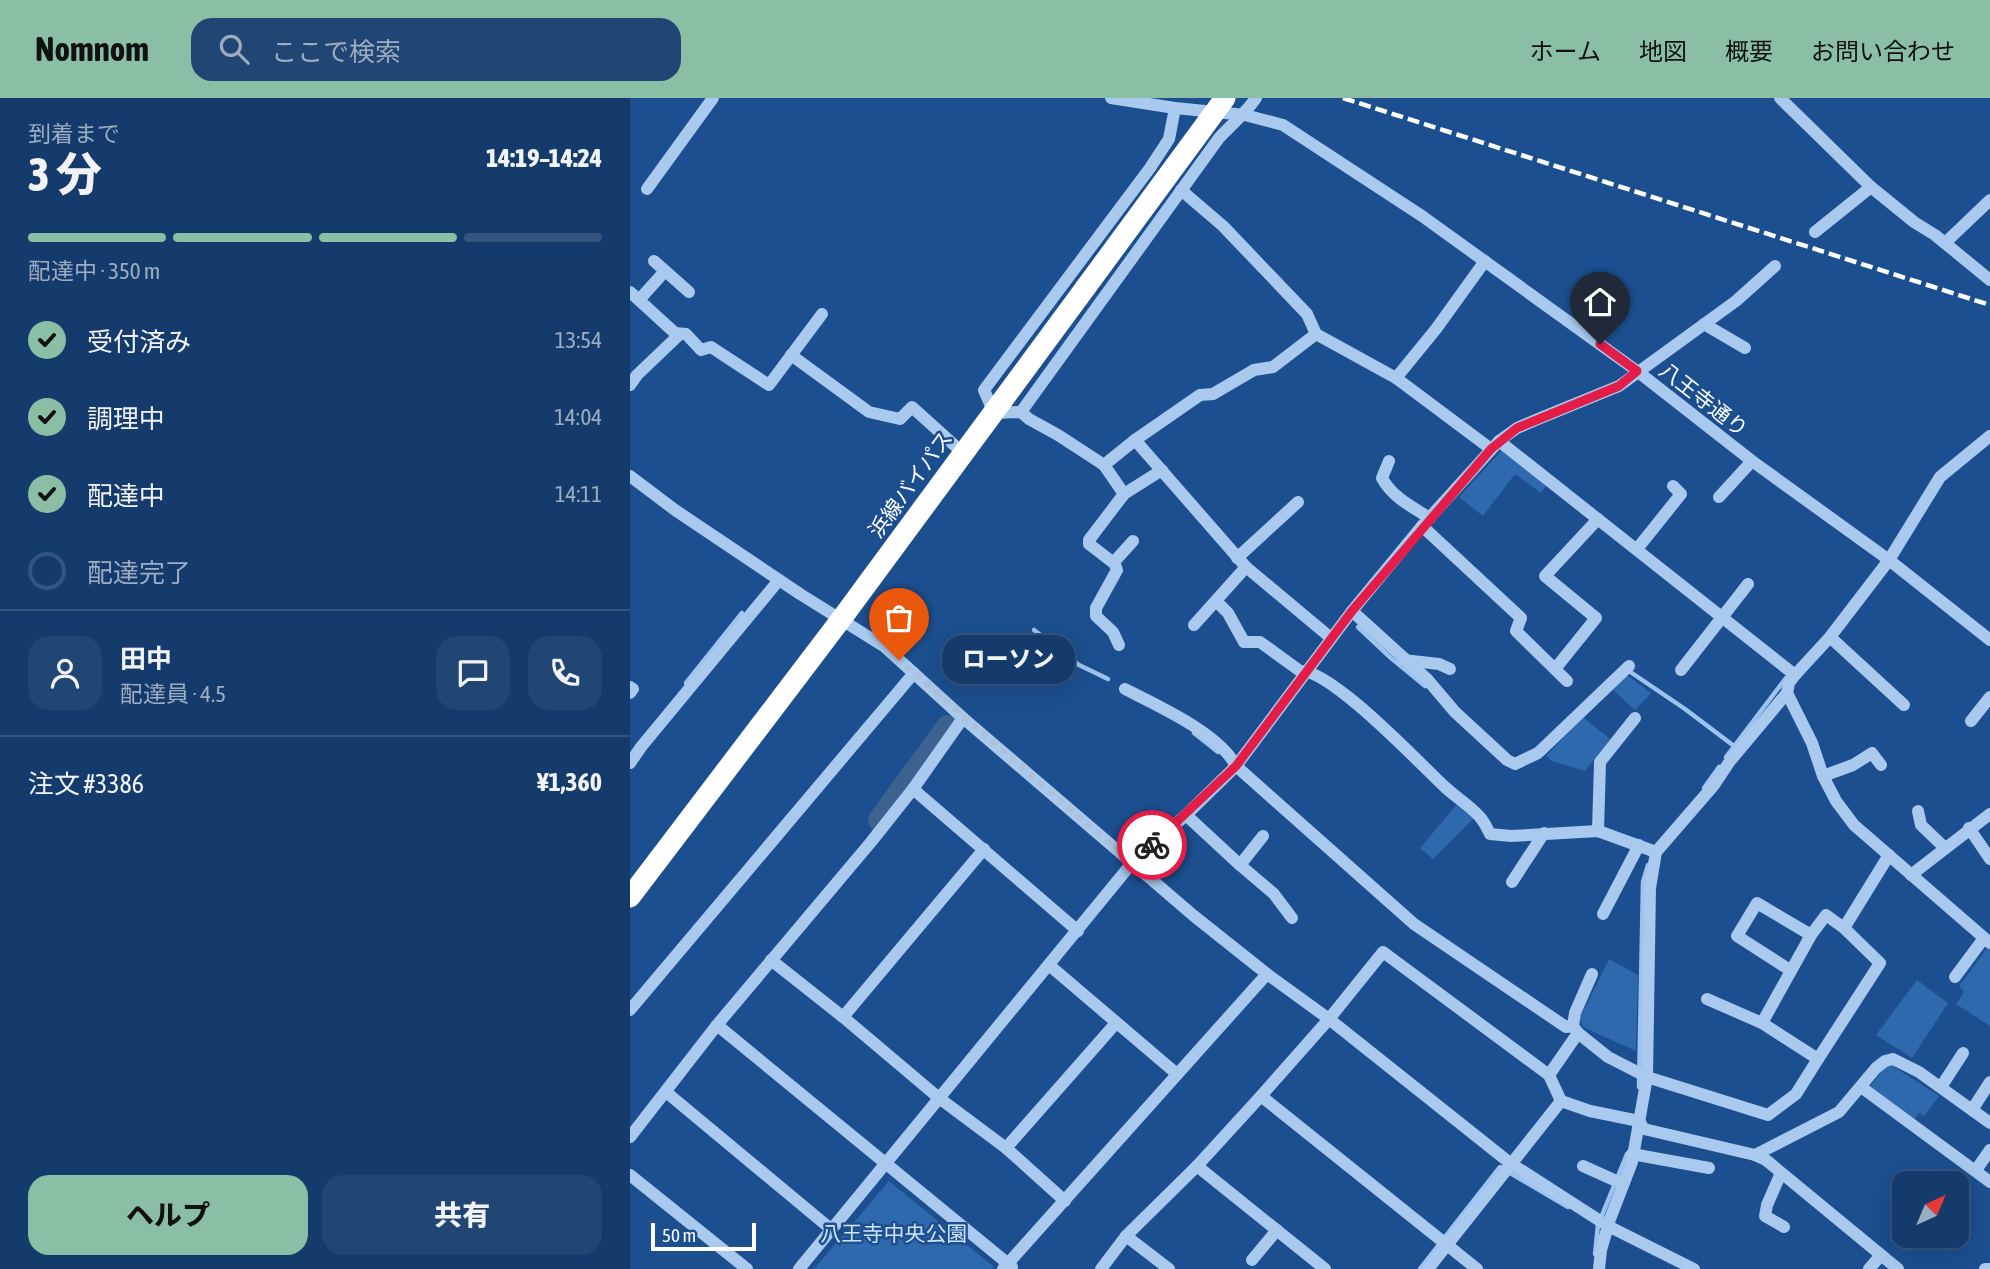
<!DOCTYPE html>
<html lang="ja">
<head>
<meta charset="utf-8">
<style>
	body { margin:0; font-family:"Asap Condensed","Noto Sans JP",sans-serif; background:#214673; color:#f1f3f6; height:100vh; display:flex; flex-direction:column; font-size:26px; white-space:nowrap }
	* { box-sizing:border-box; margin:0 }
	p { font-size:23px; color:#9dadc1 }
	.icon { flex:none; width:38px; height:38px; fill:none; stroke:currentColor; stroke-width:2; stroke-linecap:round; stroke-linejoin:round }
	.map { position:relative; flex:1; overflow:hidden }
	.sheet { display:flex; flex-direction:column; background:#143b6b; width:630px }
	.sheet>* { flex:none }
	.needle { width:46px; rotate:44deg }
	.controls { position:absolute; left:1262px; top:1073px; display:grid; gap:14px }
	.controls a { display:grid; place-items:center; width:77px; height:77px; border-radius:14px; background:#143b6b; box-shadow:0 7px 28px #0002,0 0 0 2px #33557e; font-size:35px }
	.scale { position:absolute; left:21px; bottom:18px; width:105px; box-sizing:border-box; padding-left:7px; border:4px solid #fff; border-top:0; font-size:19px; line-height:24px; white-space:nowrap; color:#fff; -webkit-text-stroke:5px #1b4f8f; paint-order:stroke }
	.pin { position:absolute; display:grid; place-items:center; width:60px; height:60px; color:#fff; margin:-72px -30px; border-radius:50% 50% 50% 0; rotate:-45deg; box-shadow:0 0 7px #0007 }
	.pin .icon { rotate:45deg }
	.courier { position:absolute; display:grid; place-items:center; width:70px; height:70px; margin:-35px; border:5px solid #e11d48; border-radius:50%; background:#fff; color:#222; box-shadow:0 2px 9px #0007 }
	.bubble { position:absolute; height:49px; border-radius:21px; background:#143b6b; box-shadow:0 7px 28px #0002,0 0 0 2px #33557e; font-size:23px; font-weight:800; line-height:49px; text-align:center }
	.overview em { font-style:normal; font-weight:800 }
	.overview div { display:flex; flex-direction:column-reverse }
	.overview { display:flex; align-items:center; justify-content:space-between; height:119px; padding:0 28px }
	h1 { font-size:46px; font-weight:800; line-height:52px }
	.bar { display:grid; grid-template-columns:repeat(4,1fr); gap:10px 7px; align-content:center; height:84px; padding:0 28px }
	.bar i { height:9px; border-radius:5px; background:#33557e }
	.bar .on { background:#8abfa5 }
	.bar p { grid-column:span 4 }
	.line { display:flex; align-items:center; gap:18px; padding:0 28px; border-top:2px solid #33557e }
	.line div { flex:1 }
	.round { display:grid; place-items:center; flex:none; width:74px; height:74px; border-radius:21px; background:#214673 }
	ol { padding:0 28px; list-style:none }
	li { display:flex; align-items:center; gap:21px; height:77px }
	li p { margin-inline-start:auto }
	li .icon { padding:7px; border-radius:50%; background:#8abfa5; color:#111; stroke-width:4 }
	li:last-child { color:#9dadc1 }
	li i { width:38px; height:38px; border:4px solid #33557e; border-radius:50% }
	.primary-button { display:flex; gap:14px; margin-top:auto; padding:14px 28px }
	.primary-button a { flex:1; height:80px; border-radius:21px; background:#8abfa5; color:#111; font-size:28px; font-weight:800; line-height:80px; text-align:center }
	.primary-button a+a { background:#214673; color:#f1f3f6 }
	header { display:flex; align-items:center; gap:42px; box-sizing:border-box; height:98px; padding:0 35px; background:#8abfa5; color:#111 }
	header strong { font-size:33px }
	nav { display:flex; gap:38px; margin-inline-start:auto; font-size:24px }
	.search { width:490px; height:63px; background:#214673; display:flex; align-items:center; gap:18px; box-sizing:border-box; padding:0 24px; border-radius:21px; color:#9dadc1; font-size:26px }
	main { display:flex; flex:1; min-height:0 }
	.map>svg:first-child { display:block }
	.green { fill:#2e69ad }
	.lines { fill:none; stroke-linecap:round; stroke-linejoin:round }
	.stream { stroke:#9cc4f0; stroke-width:4.5 }
	.river { stroke:#3c6290; stroke-width:24 }
	.minor { stroke:#a9c9ee; stroke-width:12 }
	.highway { stroke:#fff; stroke-width:21 }
	.rail { stroke:#fff; stroke-width:4.5; stroke-dasharray:12 5; stroke-linecap:butt }
	.highway-bridge { stroke:#fff; stroke-width:21 }
	.done { stroke:#afc1d8; stroke-width:7; stroke-dasharray:0 12.6 }
	.route { stroke:#e11d48; stroke-width:9 }
	.labels { text-anchor:middle; dominant-baseline:central; stroke-width:5; stroke-linejoin:round; paint-order:stroke }
	.street-label { font-size:21px; fill:#fff; stroke:#1b4f8f }
	.park-label { font-size:21px; fill:#cfe3fa; stroke:#1b4f8f }
</style>
</head>
<body>
<header>
<strong>Nomnom</strong>
<div class="search"><svg class="icon" aria-label="search" viewBox="0 0 24 24"><circle cx="10" cy="10" r="6"/><path d="M15 15l6 6"/></svg>ここで検索</div>
<nav><a>ホーム</a><a>地図</a><a>概要</a><a>お問い合わせ</a></nav>
</header>
<main>
<section class="sheet">
<div class="overview"><div><h1>3 分</h1><p>到着まで</p></div><em>14:19–14:24</em></div>
<div class="bar"><i class="on"></i><i class="on"></i><i class="on"></i><i></i><p>配達中 · 350 m</p></div>
<ol>
<li><svg class="icon" aria-label="check" viewBox="0 0 24 24"><path d="M5 12l5 5 9-10"/></svg>受付済み<p>13:54</p></li>
<li><svg class="icon" aria-label="check" viewBox="0 0 24 24"><path d="M5 12l5 5 9-10"/></svg>調理中<p>14:04</p></li>
<li><svg class="icon" aria-label="check" viewBox="0 0 24 24"><path d="M5 12l5 5 9-10"/></svg>配達中<p>14:11</p></li>
<li><i></i>配達完了</li>
</ol>
<div class="line" style="height:126px"><a class="round"><svg class="icon" aria-label="person" viewBox="0 0 24 24"><circle cx="12" cy="8" r="4"/><path d="M4 21q1-7 8-7t8 7"/></svg></a><div><b>田中</b><p>配達員 · 4.5</p></div><a class="round"><svg class="icon" aria-label="chat" viewBox="0 0 24 24"><path d="M4 5h16v11H9l-5 4z"/></svg></a><a class="round"><svg class="icon" aria-label="phone" viewBox="0 0 24 24"><path d="M5 4h4l2 5-3 2q2 4 5 5l2-3 5 2v4C11 20 4 13 5 4z"/></svg></a></div>
<div class="line" style="height:91px"><div>注文 #3386</div><b>¥1,360</b></div>
<div class="primary-button"><a>ヘルプ</a><a>共有</a></div>
</section>
<div class="map">
<svg width="1360" height="1171" viewBox="0 0 1360 1171">
	<rect width="100%" height="100%" fill="#1b4f8f"/>
	<g class="green">
		<polygon points="873,351 917,386 911,395 885,376 853,418 829,399"/>
		<polygon points="997,577 1021,595 1005,612 983,592"/>
		<polygon points="953,619 980,641 955,673 922,663 916,658"/>
		<polygon points="828,705 846,718 803,761 790,750"/>
		<polygon points="1358,849 1360,851 1360,928 1326,906 1334,894 1329,888"/>
		<polygon points="979,861 1008,877 1006,953 953,929 950,920"/>
		<polygon points="1287,882 1318,905 1282,960 1246,937"/>
		<polygon points="1258,965 1309,998 1294,1018 1289,1015 1284,1022 1239,990"/>
		<polygon points="259,1083 364,1169 362,1171 184,1171"/>
	</g>
	<g class="lines">
		<g class="stream">
			<polyline points="728,529 761,560 795,588"/>
			<polyline points="404,532 449,567 478,581"/>
			<polyline points="996,571 1055,611 1104,648"/>
			<polyline points="56,585 112,515"/>
			<polyline points="564,635 588,654"/>
			<polyline points="1096,659 1156,580"/>
			<polyline points="1074,690 1089,669"/>
			<polyline points="1009,989 1013,784 1018,767"/>
			<polyline points="965,1156 968,1127 997,1056"/>
			<polyline points="790,1171 870,1069 938,1109"/>
		</g>
		<polyline class="river" points="250,722 318,629"/>
		<g class="minor">
			<polyline points="481,0 545,10 615,17 653,27 792,118 1007,273 1122,363 1259,462 1360,542"/>
			<polyline points="1150,0 1241,89 1284,124 1305,137 1360,182"/>
			<polyline points="545,10 539,41 520,70 354,292 364,315 391,314 399,321 428,337 474,367 505,342 570,297 583,296 624,272 643,269 686,236"/>
			<polyline points="17,91 83,0"/>
			<polyline points="551,92 593,128 677,216 686,236 766,280 861,351"/>
			<polyline points="1185,134 1241,89"/>
			<polyline points="1315,145 1360,102"/>
			<polyline points="24,163 59,194"/>
			<polyline points="0,194 45,235 56,236 71,252 81,249 139,287 192,216"/>
			<polyline points="9,202 35,173"/>
			<polyline points="1074,226 1115,250"/>
			<polyline points="161,257 239,314 270,321 282,309 333,355"/>
			<polyline points="766,280 806,231 855,163"/>
			<polyline points="0,287 7,277 50,236"/>
			<path d="M391,314l198,-274c13,-14 26,-24 37,-40"/>
			<polyline points="505,342 616,469 701,540"/>
			<polyline points="869,343 1165,577"/>
			<path d="M759,363l-7,17c10,19 30,29 48,40"/>
			<polyline points="474,367 494,396"/>
			<polyline points="0,378 45,412 170,496 255,549 333,620 564,818 637,876 699,921 880,1065 978,1128 1064,1171"/>
			<polyline points="1089,399 1122,363"/>
			<polyline points="792,428 891,520 886,533 937,583"/>
			<polyline points="1007,451 1051,396 1043,388"/>
			<polyline points="607,460 668,404"/>
			<polyline points="485,466 459,446 459,442 494,396 532,372"/>
			<path d="M586,503l12,12 16,29h16l40,29c31,-2 120,93 146,117 10,9 23,17 33,28 5,5 8,12 11,18l21,2 87,-5 58,21"/>
			<polyline points="722,513 797,581 825,614 877,662 885,666 908,655 999,568"/>
			<polyline points="564,527 616,469"/>
			<polyline points="1200,539 1274,607"/>
			<polyline points="489,547 483,534 466,518 466,510 487,472 484,464 503,443"/>
			<polyline points="773,562 809,566 820,571"/>
			<polyline points="925,571 966,520 915,478 968,421"/>
			<polyline points="1051,572 1118,486"/>
			<polyline points="0,589 3,591 0,595"/>
			<path d="M495,591c33,17 94,44 111,77l178,158 152,103 7,-1"/>
			<polyline points="1157,595 1182,645 1193,678 1206,703 1224,727 1360,845"/>
			<polyline points="1341,623 1360,599"/>
			<polyline points="0,665 11,649 149,482"/>
			<polyline points="1193,678 1223,667 1242,655 1251,667"/>
			<polyline points="283,691 448,833"/>
			<polyline points="1288,713 1291,727 1315,750"/>
			<polyline points="556,717 610,767"/>
			<polyline points="1339,730 1360,761"/>
			<polyline points="968,733 970,664 1005,620"/>
			<polyline points="633,738 610,767 644,796 662,820"/>
			<polyline points="1281,777 1360,716"/>
			<polyline points="882,784 914,735"/>
			<polyline points="973,816 1009,747"/>
			<polyline points="141,862 213,919 309,1000 376,1050 435,1103"/>
			<polyline points="419,867 547,976"/>
			<polyline points="1160,872 1107,838 1127,805 1181,837 1196,817 1214,830"/>
			<polyline points="1325,879 1354,840"/>
			<polyline points="1077,901 1132,925 1188,961 1250,865 1214,830 1259,757"/>
			<polyline points="0,912 284,575"/>
			<polyline points="213,919 354,751"/>
			<polyline points="1132,925 1181,837"/>
			<polyline points="87,927 382,1169"/>
			<polyline points="948,935 978,959 1017,979 1138,1017 1166,996 1188,961"/>
			<polyline points="919,977 931,1003"/>
			<polyline points="1231,989 1360,1084"/>
			<polyline points="1311,989 1333,955"/>
			<polyline points="36,994 202,1132"/>
			<polyline points="631,998 847,1171"/>
			<polyline points="1342,1012 1360,984"/>
			<polyline points="0,1039 87,927 241,744 283,691 333,620"/>
			<polyline points="376,1050 486,925"/>
			<polyline points="1002,1056 1079,1070"/>
			<polyline points="1125,1057 1209,1014 1246,970 1255,963 1263,961 1289,974 1360,1025"/>
			<polyline points="567,1068 695,1171"/>
			<polyline points="953,1068 993,1086"/>
			<polyline points="1346,1072 1360,1052"/>
			<polyline points="1151,1075 1137,1107 1135,1118 1154,1129"/>
			<polyline points="0,1077 117,1171"/>
			<polyline points="496,1138 539,1171"/>
			<polyline points="622,1162 647,1132"/>
			<polyline points="169,1171 502,765 556,717 606,668 722,513 792,428 869,343 887,330 908,321 989,288 1106,203 1145,168"/>
			<polyline points="373,1171 637,876"/>
			<polyline points="471,1171 496,1138 567,1068 631,998 699,921 753,854 919,977 948,935 943,928 945,915 962,876"/>
			<polyline points="798,1171 931,1003 960,1013 1009,1023 1014,1031 1125,1057 1136,1062 1268,1171"/>
			<polyline points="969,1171 971,1152 980,1121 1002,1064 1017,979 1020,790 1026,754 1084,687 1100,663 1157,595 1159,585 1165,577 1200,539 1259,462 1310,379 1360,338"/>
			<polyline points="1239,1171 1251,1157"/>
			<polyline points="1355,1171 1359,1171"/>
		</g>
		<polyline class="highway" points="0,799 212,520 456,189"/>
		<polyline class="rail" points="713,0 1360,207"/>
		<polyline class="highway-bridge" points="456,189 595,0"/>
	</g>
	<g class="lines">
		<polyline class="done" points="269,562 502,765 522,747"/>
		<polyline class="route" points="522,747 606,668 722,513 861,351 887,330 989,288 1007,273 970,246"/>
	</g>
	<g class="labels">
		<g class="street-label">
			<text transform="translate(1074 301) rotate(38)">八王寺通り</text>
			<text transform="translate(280 386) rotate(-54)">浜線バイパス</text>
		</g>
		<g class="park-label">
			<text x="264" y="1135">八王寺中央公園</text>
		</g>
	</g>
</svg>
<div class="controls">
<a><svg class="needle" viewBox="-14 -14 28 28"><path d="M0-13l5 13h-10z" fill="#e53935"/><path d="M0 13l5-13h-10z" fill="#9dadc1"/></svg></a>
</div>
<div class="scale">50 m</div>
<div class="pin" style="left:269px;top:562px;background:#ea580c"><svg class="icon" aria-label="bag" viewBox="0 0 24 24"><path d="M5 8h14l-1 12H6zM9 8a3 3 0 0 1 6 0"/></svg></div>
<div class="pin" style="left:970px;top:246px;background:#1f2937"><svg class="icon" aria-label="home" viewBox="0 0 24 24"><path d="M3 11l9-7 9 7M6 9v11h12V9"/></svg></div>
<div class="courier" style="left:522px;top:747px"><svg class="icon" aria-label="bike" viewBox="0 0 24 24"><circle cx="6" cy="16" r="4"/><circle cx="18" cy="16" r="4"/><path d="M6 16l4-8h5l3 8M10 8l3 8H6M13 5h3"/></svg></div>
<div class="bubble" style="left:312px;top:537px;width:133px">ローソン</div>
</div>
</main>
</body>
</html>
